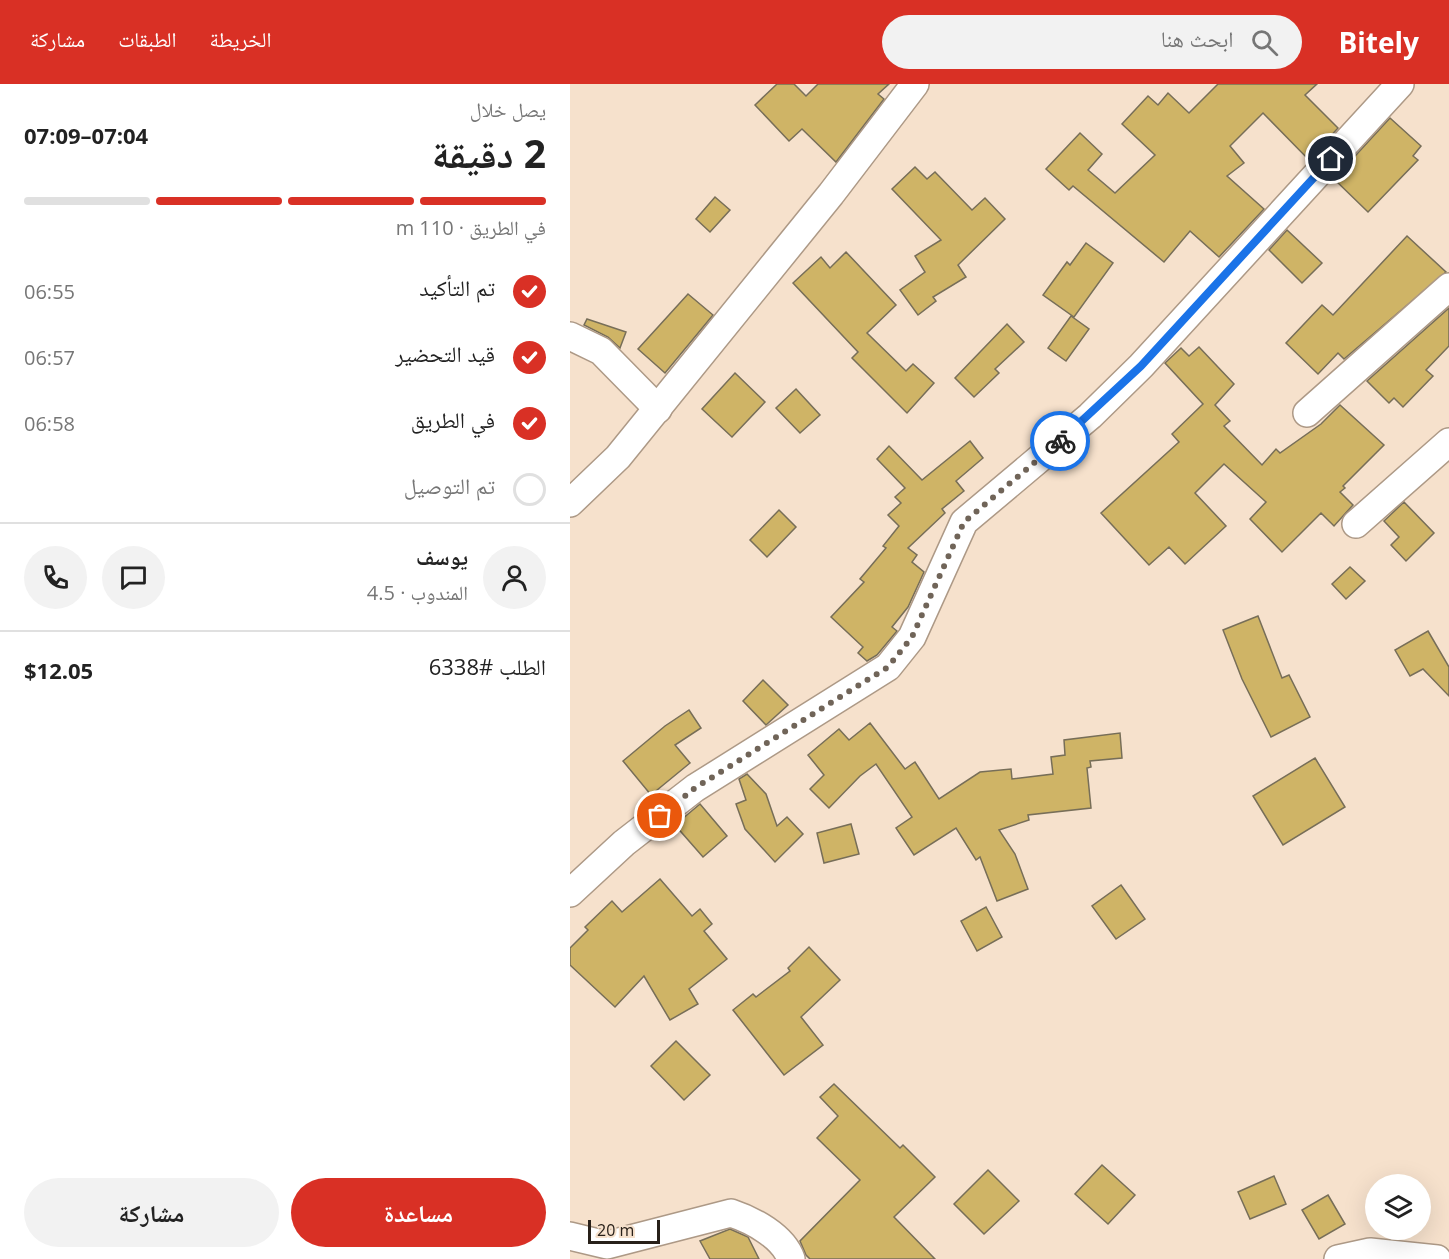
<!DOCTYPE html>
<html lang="ar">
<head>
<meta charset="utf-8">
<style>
	body { margin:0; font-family:"Open Sans","Noto Naskh Arabic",sans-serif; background:#f2f2f2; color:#222; direction:rtl; height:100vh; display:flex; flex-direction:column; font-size:22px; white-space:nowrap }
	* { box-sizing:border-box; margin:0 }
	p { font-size:20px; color:#767676 }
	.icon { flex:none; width:33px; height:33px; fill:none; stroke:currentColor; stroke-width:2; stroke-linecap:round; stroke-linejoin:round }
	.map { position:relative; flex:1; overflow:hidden; direction:ltr }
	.drawer { display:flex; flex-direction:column; background:#fff; width:570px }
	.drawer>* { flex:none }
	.buttons { position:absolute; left:795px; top:1090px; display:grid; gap:12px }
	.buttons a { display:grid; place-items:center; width:66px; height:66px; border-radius:50%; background:#fff; box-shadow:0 6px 24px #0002; font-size:30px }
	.scale { position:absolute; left:18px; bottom:15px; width:72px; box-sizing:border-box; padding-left:6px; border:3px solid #282019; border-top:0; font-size:16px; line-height:21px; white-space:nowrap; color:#282019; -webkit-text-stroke:4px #f6e1cc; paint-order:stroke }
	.pin { position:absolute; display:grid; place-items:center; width:51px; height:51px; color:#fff; margin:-26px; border:3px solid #fff; border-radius:50%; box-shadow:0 2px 6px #0007 }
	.courier { position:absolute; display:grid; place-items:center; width:60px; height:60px; margin:-30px; border:4px solid #1a73e8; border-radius:50%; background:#fff; color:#222; box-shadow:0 2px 8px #0007 }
	.overview em { font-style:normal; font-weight:700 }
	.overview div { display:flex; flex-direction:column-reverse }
	.overview { display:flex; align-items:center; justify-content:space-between; height:102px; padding:0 24px }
	h1 { font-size:39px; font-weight:700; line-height:45px }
	.bar { display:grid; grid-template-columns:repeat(4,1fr); gap:9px 6px; align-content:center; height:72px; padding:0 24px }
	.bar i { height:8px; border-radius:4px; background:#e0e0e0 }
	.bar .active { background:#d93025 }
	.bar p { grid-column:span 4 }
	.line { display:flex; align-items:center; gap:15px; padding:0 24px; border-top:2px solid #e0e0e0 }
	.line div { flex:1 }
	.round { display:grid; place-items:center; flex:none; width:63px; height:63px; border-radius:32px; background:#f2f2f2 }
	ol { padding:0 24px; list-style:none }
	li { display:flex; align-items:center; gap:18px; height:66px }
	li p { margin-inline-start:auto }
	li .icon { padding:6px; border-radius:50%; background:#d93025; color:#fff; stroke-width:4 }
	li:last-child { color:#767676 }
	li i { width:33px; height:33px; border:3px solid #e0e0e0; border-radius:50% }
	.button { display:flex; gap:12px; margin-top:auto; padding:12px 24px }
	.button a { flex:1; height:69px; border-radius:36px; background:#d93025; color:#fff; font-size:24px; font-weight:700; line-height:69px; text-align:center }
	.button a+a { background:#f2f2f2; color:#222 }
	header { display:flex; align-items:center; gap:36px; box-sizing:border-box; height:84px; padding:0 30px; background:#d93025; color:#fff }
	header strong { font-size:28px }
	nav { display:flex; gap:33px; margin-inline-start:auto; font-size:21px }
	.search { width:420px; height:54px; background:#f2f2f2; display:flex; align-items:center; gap:15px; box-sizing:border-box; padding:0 21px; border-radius:33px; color:#767676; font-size:22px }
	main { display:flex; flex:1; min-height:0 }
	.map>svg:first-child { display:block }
	.building { fill:#cfb466; stroke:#776e58; stroke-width:1.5 }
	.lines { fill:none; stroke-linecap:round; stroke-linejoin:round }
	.minor-casing { stroke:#ad9986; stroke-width:30 }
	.minor { stroke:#fff; stroke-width:27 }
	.done { stroke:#706458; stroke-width:6; stroke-dasharray:0 10.8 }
	.route { stroke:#1a73e8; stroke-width:8 }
</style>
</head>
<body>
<header>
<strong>Bitely</strong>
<div class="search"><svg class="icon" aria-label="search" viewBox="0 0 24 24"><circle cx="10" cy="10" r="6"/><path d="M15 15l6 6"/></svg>ابحث هنا</div>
<nav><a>الخريطة</a><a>الطبقات</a><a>مشاركة</a></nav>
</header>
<main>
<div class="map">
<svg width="879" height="1175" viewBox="0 0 879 1175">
	<rect width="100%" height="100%" fill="#f6e1cc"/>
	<g class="building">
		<polygon points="207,0 224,0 236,12 248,0 319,0 308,10 314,15 266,78 232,45 219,57 185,21"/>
		<polygon points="648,0 747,0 735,11 768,44 739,76 693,29 660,62 674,79 657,92 694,125 649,173 620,147 594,178 503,102 499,106 476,85 510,49 532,70 518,86 545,109 585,71 552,40 578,12 588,21 598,9 619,29"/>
		<polygon points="820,34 851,62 843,72 848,76 798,128 764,95"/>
		<polygon points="345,83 357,95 365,88 402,126 415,114 435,135 388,181 396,193 363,213 366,217 348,231 330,206 355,188 345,172 371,156 322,105"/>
		<polygon points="145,113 160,126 140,148 126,135"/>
		<polygon points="717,146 752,179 732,199 699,166"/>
		<polygon points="837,152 876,188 774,275 768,269 748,290 716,259 752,221 763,231"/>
		<polygon points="516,159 543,179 504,233 473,211 497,178 500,181"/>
		<polygon points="276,168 326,221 297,249 336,287 343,280 364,299 337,329 282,274 288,268 223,199 251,173 260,184"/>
		<polygon points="118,210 143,231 95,289 68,265"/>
		<polygon points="879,224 879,262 856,286 863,292 833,323 824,314 819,319 797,297"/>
		<polygon points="501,232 519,245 496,277 478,264"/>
		<polygon points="17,235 56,248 50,264 38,253 14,241"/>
		<polygon points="437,240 454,258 425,285 429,289 404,313 385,294"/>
		<polygon points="629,263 664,300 645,321 660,337 654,342 692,381 706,365 710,369 751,340 770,321 814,361 773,402 775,404 770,408 783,421 764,442 751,429 712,468 680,435 696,418 654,380 625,409 656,442 615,480 599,463 579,481 531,429 609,358 602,350 633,320 595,279 611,264 619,272"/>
		<polygon points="165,289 195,318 162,353 132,325"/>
		<polygon points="226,305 250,331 230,349 206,324"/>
		<polygon points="400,357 413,374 386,397 394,407 372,425 375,429 338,464 347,471 342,478 354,488 338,523 322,543 327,547 307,571 297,577 288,569 293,563 261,533 294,498 290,495 316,464 313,462 329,442 318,431 331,419 325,413 335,404 307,375 319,362 352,396"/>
		<polygon points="834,418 864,449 836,477 821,461 829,453 814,437"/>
		<polygon points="209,426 226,443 197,473 180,456"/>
		<polygon points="780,483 795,497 776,515 762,500"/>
		<polygon points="688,532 712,594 719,591 740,633 701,653 672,595 653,546"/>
		<polygon points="858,547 879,583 879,612 853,585 840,592 825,566"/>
		<polygon points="193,596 218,621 196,641 173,617"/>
		<polygon points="119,626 131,644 105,661 120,679 81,711 53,677 95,642"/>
		<polygon points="300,639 335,685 345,678 369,715 410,688 441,685 442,695 483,690 481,673 495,671 494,656 550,649 552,674 520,677 521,683 517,684 521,724 458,731 459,736 429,746 445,770 458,805 427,817 410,773 406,776 386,744 344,771 326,744 342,733 306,680 290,692 259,724 240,705 254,691 238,671 269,645 279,656"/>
		<polygon points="745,674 775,723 713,761 683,712"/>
		<polygon points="177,690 196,710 207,742 217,733 233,750 205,778 175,745 166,720 176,716 169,695"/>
		<polygon points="130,720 157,752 133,773 105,741"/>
		<polygon points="281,740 289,770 254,779 247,749"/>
		<polygon points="90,795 122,832 130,825 142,840 134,847 157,875 119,905 128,920 100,936 74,892 45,923 0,881 0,864 18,846 15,843 42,817 52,828"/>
		<polygon points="551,801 575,835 546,855 522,822"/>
		<polygon points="416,823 432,853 407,867 391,837"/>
		<polygon points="239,863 270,896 231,933 253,961 214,991 163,926 183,910 186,913 220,887 218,884"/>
		<polygon points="106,957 140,991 114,1016 81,982"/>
		<polygon points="264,1000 330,1064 333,1061 365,1093 324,1133 365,1175 240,1175 236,1171 230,1157 290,1096 247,1054 268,1032 250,1013"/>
		<polygon points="532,1081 565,1111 538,1140 505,1110"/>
		<polygon points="418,1086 449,1117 414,1150 384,1120"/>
		<polygon points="704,1092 716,1120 680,1135 668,1108"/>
		<polygon points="758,1111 775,1140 749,1155 732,1126"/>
		<polygon points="160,1145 178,1153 189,1175 140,1175 130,1157"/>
	</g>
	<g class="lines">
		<defs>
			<g id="minor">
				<polyline points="0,252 31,267 88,325"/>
				<polyline points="737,329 879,203"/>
				<polyline points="0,419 48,373 261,110 345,0"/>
				<polyline points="786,440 879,358"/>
				<polyline points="0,809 54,759 125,704 318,583 342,553 394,438 520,332 571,282 830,0"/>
				<path d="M0,1152l37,9 124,-32c21,7 52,23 60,46"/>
				<polyline points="768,1175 800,1168 867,1175"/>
			</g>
		</defs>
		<use href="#minor" class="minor-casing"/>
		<use href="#minor" class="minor"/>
	</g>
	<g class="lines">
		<polyline class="done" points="90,732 125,704 318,583 342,553 394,438 490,357"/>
		<polyline class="route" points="490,357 571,282 761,75"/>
	</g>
</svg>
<div class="buttons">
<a><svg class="icon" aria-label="layers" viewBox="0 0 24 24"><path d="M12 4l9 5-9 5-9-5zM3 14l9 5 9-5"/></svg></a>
</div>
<div class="scale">20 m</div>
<div class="pin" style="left:90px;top:732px;background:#ea580c"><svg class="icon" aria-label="bag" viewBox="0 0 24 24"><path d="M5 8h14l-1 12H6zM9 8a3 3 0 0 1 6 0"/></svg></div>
<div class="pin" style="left:761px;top:75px;background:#1f2937"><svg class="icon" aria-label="home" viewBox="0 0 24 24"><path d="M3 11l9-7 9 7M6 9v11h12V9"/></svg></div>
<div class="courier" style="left:490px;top:357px"><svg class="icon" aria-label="bike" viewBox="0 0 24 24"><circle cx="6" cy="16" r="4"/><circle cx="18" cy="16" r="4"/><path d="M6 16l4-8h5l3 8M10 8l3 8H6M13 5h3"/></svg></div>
</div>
<section class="drawer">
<div class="overview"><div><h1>2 دقيقة</h1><p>يصل خلال</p></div><em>07:04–07:09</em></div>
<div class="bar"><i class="active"></i><i class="active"></i><i class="active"></i><i></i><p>في الطريق · 110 m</p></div>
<ol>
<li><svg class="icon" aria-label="check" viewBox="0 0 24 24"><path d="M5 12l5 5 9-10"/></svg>تم التأكيد<p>06:55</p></li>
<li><svg class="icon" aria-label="check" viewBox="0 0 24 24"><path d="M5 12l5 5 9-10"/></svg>قيد التحضير<p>06:57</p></li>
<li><svg class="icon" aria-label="check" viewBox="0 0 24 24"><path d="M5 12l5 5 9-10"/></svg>في الطريق<p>06:58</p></li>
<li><i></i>تم التوصيل</li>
</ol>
<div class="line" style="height:108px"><a class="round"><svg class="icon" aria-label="person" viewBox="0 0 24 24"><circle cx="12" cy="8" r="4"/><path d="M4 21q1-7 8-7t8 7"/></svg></a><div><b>يوسف</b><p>المندوب · 4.5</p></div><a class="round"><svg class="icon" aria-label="chat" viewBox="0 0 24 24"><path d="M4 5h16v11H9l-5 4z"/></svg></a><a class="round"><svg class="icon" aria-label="phone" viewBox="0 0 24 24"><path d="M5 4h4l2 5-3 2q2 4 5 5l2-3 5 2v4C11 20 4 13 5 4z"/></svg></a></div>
<div class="line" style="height:78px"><div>الطلب #6338</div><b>$12.05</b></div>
<div class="button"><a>مساعدة</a><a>مشاركة</a></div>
</section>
</main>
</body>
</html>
